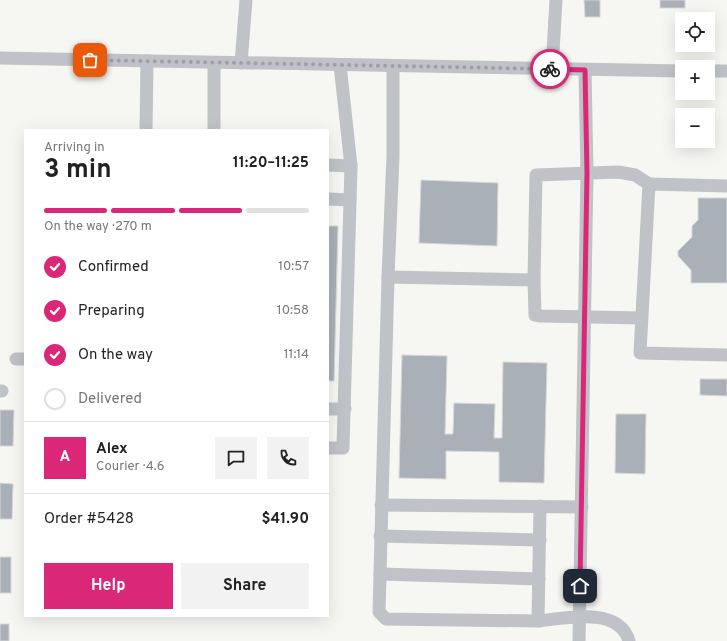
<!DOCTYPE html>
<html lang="en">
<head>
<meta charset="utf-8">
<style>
	body { margin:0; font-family:Overpass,sans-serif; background:#f2f2f2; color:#222; height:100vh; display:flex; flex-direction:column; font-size:15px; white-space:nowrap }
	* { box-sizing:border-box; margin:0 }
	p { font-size:13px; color:#767676 }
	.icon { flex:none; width:22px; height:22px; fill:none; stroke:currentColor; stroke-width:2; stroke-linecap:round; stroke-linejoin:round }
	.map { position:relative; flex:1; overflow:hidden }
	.side { position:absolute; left:24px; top:129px; width:305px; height:488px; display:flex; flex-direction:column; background:#fff; border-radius:0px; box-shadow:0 4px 16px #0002 }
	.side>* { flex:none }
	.controls { position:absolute; left:675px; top:12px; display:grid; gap:8px }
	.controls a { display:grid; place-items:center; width:40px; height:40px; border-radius:0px; background:#fff; box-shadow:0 4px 16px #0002; font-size:20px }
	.pin { position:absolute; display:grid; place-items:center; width:34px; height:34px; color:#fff; margin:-17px; border-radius:8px; box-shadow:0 2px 6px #0006 }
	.courier { position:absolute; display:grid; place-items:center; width:40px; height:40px; margin:-20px; border:3px solid #db2777; border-radius:50%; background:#fff; color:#222; box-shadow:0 1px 5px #0007 }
	.head em { font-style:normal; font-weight:700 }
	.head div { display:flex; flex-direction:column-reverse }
	.head { display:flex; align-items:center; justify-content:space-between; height:68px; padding:0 20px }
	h1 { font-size:26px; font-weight:700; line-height:30px }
	.bar { display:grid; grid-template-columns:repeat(4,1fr); gap:6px 4px; align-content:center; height:48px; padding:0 20px }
	.bar i { height:5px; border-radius:3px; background:#e0e0e0 }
	.bar .on { background:#db2777 }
	.bar p { grid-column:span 4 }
	.line { display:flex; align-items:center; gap:10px; padding:0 20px; border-top:1px solid #e0e0e0 }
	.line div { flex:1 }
	.round { display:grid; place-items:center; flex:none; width:42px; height:42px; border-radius:0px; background:#f2f2f2 }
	ol { padding:0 20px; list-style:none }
	li { display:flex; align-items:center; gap:12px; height:44px }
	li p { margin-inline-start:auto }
	li .icon { padding:4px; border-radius:50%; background:#db2777; color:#fff; stroke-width:4 }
	li:last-child { color:#767676 }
	li i { width:22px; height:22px; border:2px solid #e0e0e0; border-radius:50% }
	.action { display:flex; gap:8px; margin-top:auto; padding:8px 20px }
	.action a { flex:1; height:46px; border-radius:0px; background:#db2777; color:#fff; font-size:16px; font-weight:700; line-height:46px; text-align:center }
	.action a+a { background:#f2f2f2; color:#222 }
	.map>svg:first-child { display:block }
	.building { fill:#a9b0b7; stroke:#d7d7d5 }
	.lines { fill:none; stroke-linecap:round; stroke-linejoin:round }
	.minor { stroke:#bfc2c6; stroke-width:13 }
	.done { stroke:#98a2aa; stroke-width:4; stroke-dasharray:0 7.2 }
	.route { stroke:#db2777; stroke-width:5 }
</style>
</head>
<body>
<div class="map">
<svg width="727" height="641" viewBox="0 0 727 641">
	<rect width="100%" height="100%" fill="#f6f6f2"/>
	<g class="building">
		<polygon points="584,0 600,0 600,17 585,17"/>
		<rect x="660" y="0" width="25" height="8"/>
		<polygon points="421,180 498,183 497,246 419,243"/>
		<polygon points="698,198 727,198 727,283 691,283 691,270 678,256 678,251 692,237 692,226 698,220"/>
		<polygon points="328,226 338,226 334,381 328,381"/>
		<polygon points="402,355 447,356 445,434 453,434 454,403 495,404 494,438 502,438 503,362 547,363 544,483 499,482 499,452 446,451 446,479 399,478"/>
		<polygon points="700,379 727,379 727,396 700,395"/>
		<polygon points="0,410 14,410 13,446 0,446"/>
		<polygon points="616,414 646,414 645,474 615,473"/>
		<polygon points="0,483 13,484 12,519 0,519"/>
		<rect x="0" y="557" width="11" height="36"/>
		<rect x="0" y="624" width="9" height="17"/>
	</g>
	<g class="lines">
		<g class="minor">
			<polyline points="0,58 682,71"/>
			<polyline points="241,63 246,0"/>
			<polyline points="393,66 393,156 388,277 379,612 386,619 538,621 540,506"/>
			<polyline points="552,69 556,0"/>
			<polyline points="708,71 727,71"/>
			<polyline points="146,130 147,61"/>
			<polyline points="214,130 214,63"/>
			<polyline points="328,165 351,166"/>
			<polyline points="649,184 727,186"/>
			<polyline points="328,199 350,200"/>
			<polyline points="388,277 534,280"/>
			<polyline points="642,318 541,316 535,315 534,280 536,175 618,172 635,175 649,184 640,353 727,355"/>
			<polyline points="16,359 25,359"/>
			<polyline points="0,391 2,391"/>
			<polyline points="328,409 345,409"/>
			<polyline points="328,448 343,448 351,166 340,65"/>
			<polyline points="381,505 582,507"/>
			<polyline points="380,536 540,540"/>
			<polyline points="380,574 539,579"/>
			<path d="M538,621c28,-3 81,-15 91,20"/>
			<polyline points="579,641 587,173 585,70"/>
		</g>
	</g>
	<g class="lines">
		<polyline class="done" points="90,60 550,69"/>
		<polyline class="route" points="550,69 585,70 587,173 580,586"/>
	</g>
</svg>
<div class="controls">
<a><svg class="icon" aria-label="locate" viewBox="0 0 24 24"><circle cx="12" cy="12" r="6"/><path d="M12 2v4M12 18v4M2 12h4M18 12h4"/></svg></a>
<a>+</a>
<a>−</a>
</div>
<div class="pin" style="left:90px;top:60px;background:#ea580c"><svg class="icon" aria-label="bag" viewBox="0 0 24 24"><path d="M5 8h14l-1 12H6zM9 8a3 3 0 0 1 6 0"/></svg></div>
<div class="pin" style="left:580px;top:586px;background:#1f2937"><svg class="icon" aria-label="home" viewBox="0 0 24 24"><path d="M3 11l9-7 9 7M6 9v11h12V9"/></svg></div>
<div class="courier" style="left:550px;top:69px"><svg class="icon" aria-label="bike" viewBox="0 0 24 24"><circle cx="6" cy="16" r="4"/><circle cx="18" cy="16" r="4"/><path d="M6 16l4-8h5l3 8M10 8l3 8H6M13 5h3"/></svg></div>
<section class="side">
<div class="head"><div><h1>3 min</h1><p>Arriving in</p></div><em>11:20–11:25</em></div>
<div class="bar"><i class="on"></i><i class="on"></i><i class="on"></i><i></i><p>On the way · 270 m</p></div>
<ol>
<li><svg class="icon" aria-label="check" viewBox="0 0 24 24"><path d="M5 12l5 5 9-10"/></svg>Confirmed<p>10:57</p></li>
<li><svg class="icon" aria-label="check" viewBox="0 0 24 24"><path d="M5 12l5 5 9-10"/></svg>Preparing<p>10:58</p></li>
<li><svg class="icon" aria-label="check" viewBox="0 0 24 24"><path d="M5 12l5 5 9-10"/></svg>On the way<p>11:14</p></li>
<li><i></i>Delivered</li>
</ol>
<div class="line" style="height:72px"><b class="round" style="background:#db2777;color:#fff">A</b><div><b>Alex</b><p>Courier · 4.6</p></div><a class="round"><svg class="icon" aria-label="chat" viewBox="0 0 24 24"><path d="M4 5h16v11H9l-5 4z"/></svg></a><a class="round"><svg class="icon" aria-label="phone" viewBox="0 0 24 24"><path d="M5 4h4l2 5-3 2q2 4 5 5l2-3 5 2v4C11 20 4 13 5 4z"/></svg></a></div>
<div class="line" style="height:52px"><div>Order #5428</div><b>$41.90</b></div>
<div class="action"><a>Help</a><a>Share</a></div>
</section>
</div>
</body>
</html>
